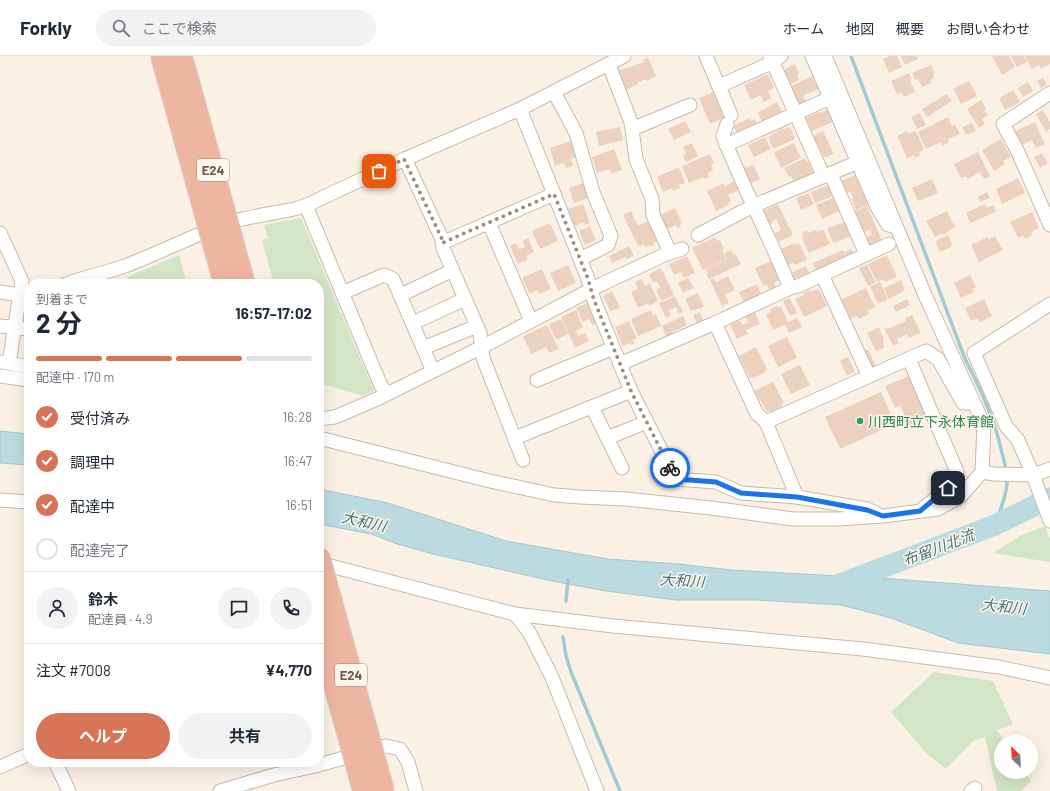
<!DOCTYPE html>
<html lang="ja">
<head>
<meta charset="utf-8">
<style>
	body { margin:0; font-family:Barlow,"Noto Sans JP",sans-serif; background:#f2f2f3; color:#1f2937; height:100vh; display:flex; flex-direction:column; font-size:15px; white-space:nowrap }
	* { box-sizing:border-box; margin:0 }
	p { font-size:13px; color:#747a83 }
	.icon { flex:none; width:22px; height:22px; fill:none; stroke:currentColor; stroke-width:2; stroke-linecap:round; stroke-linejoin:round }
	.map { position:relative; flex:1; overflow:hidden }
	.panel { position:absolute; left:24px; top:223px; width:300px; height:488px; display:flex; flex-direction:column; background:#fff; border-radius:16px; box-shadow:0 4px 16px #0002 }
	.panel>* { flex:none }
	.needle { width:26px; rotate:336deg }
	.tools { position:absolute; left:994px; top:679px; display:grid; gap:8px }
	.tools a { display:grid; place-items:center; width:44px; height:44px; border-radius:50%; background:#fff; box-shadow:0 4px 16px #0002; font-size:20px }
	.pin { position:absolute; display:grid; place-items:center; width:34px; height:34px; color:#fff; margin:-17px; border-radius:8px; box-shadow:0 2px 6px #0006 }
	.courier { position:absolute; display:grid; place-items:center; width:40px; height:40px; margin:-20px; border:3px solid #1a73e8; border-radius:50%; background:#fff; color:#222; box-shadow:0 1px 5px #0007 }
	.summary em { font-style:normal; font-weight:700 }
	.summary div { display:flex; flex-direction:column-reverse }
	.summary { display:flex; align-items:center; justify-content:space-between; height:68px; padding:0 12px }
	h1 { font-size:26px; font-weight:700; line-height:30px }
	.bar { display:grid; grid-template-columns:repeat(4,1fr); gap:6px 4px; align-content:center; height:48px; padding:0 12px }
	.bar i { height:5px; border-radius:3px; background:#e0e1e3 }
	.bar .current { background:#d77356 }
	.bar p { grid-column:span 4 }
	.line { display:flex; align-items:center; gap:10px; padding:0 12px; border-top:1px solid #e0e1e3 }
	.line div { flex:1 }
	.round { display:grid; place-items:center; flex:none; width:42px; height:42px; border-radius:21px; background:#f2f2f3 }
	ol { padding:0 12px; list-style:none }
	li { display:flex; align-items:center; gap:12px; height:44px }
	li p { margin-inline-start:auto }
	li .icon { padding:4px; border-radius:50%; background:#d77356; color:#fff; stroke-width:4 }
	li:last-child { color:#747a83 }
	li i { width:22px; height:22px; border:2px solid #e0e1e3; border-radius:50% }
	.button { display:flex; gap:8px; margin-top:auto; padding:8px 12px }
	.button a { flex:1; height:46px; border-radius:24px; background:#d77356; color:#fff; font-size:16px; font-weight:700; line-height:46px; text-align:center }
	.button a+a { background:#f2f2f3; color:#1f2937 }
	header { display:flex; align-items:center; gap:24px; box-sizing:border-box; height:56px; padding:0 20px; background:#fff; border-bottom:1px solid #e0e1e3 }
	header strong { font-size:19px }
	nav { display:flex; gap:22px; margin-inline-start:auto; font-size:14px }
	.search { width:280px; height:36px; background:#f2f2f3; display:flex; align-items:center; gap:10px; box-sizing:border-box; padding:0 14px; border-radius:22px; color:#747a83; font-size:15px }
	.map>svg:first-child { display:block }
	.green { fill:#d2e6c5 }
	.water { fill:#bbdbe1; stroke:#a2cad2 }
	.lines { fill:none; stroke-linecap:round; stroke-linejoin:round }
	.stream { stroke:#a2cad2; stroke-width:3.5 }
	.river { stroke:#bbdbe1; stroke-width:21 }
	.building { fill:#ecd1bf }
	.street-casing { stroke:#c9b9ac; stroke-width:15 }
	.street { stroke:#fff; stroke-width:13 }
	.highway-bridge-casing { stroke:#d7d1cd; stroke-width:24; stroke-linecap:butt }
	.highway-bridge { stroke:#eeb6a1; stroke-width:22 }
	.done { stroke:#a08e82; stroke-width:4; stroke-dasharray:0 7.2 }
	.route { stroke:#1a73e8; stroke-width:5 }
	.leisure-dot { fill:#2e9e5b; stroke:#fdf6ea; stroke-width:1.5 }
	.labels { text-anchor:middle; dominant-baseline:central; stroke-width:3; stroke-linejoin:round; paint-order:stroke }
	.shield { fill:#fdf6ea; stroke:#9a887c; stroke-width:1 }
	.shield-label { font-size:13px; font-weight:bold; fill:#6f594d }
	.leisure-label { font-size:14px; fill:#27864d; stroke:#fdf6ea; text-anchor:start }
	.water-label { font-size:15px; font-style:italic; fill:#497780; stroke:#fdf6ea }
</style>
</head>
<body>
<header>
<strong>Forkly</strong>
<div class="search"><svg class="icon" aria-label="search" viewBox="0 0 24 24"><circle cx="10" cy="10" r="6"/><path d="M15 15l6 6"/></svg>ここで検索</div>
<nav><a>ホーム</a><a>地図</a><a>概要</a><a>お問い合わせ</a></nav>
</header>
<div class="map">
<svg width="1050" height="735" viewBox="0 0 1050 735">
	<rect width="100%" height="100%" fill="#faf1e4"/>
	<g class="green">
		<polygon points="301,162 374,335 363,340 319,327 319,228 274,228 262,184 268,182 264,169"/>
		<polygon points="179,199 187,228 130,228 127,221"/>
		<polygon points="1045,470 1050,483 1050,506 993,497 1022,479"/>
		<polygon points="934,616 993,625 1013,668 997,674 1005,686 1001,686 1001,716 1025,716 1031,725 1021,735 997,735 985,681 973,685 946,713 926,697 891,656"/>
	</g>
	<g class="water">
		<polygon points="0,375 29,378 29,409 0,407"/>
		<polygon points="319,433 388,447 506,485 608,503 679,508 731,514 894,523 1050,535 1050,598 958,587 891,562 841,549 756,544 676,544 606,535 552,525 433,498 397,488 371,478 319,468"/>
	</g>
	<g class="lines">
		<g class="stream">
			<path d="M851,0l114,303c16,31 30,61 37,94 3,10 5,21 5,31 -1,14 -8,28 -12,41"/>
			<polyline points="566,545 568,524"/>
			<polyline points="563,581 566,600 571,616 620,735"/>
		</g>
		<polyline class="river" points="832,531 995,469 1050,442"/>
	</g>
	<g class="building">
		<polygon points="890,0 897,0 902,11 889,17 883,3"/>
		<polygon points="901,0 917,0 918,3 905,9"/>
		<polygon points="992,0 1009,0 1015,11 1002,19"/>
		<polygon points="1011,0 1024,0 1027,6 1017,11"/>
		<polygon points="1025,0 1050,0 1050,8 1041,13 1039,9 1032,13"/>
		<polygon points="648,1 656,20 647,25 646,23 637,27 638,28 626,34 618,15 644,6 643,4"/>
		<polygon points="795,8 799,17 797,18 799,24 790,28 783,14"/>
		<polygon points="931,9 935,17 933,18 934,22 930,24 931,27 922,31 918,23 915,24 912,17"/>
		<polygon points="909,17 912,23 910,24 915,36 904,41 902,37 897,38 891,25"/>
		<polygon points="768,18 774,32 768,35 771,42 764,46 761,39 751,44 744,29"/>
		<polygon points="812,20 818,33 803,40 806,45 799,48 791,30"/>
		<polygon points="1043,22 1047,28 1041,32 1037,25"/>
		<polygon points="969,25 977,40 961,48 953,33"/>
		<polygon points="1028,26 1033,35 1023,41 1018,32"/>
		<polygon points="1013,34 1020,46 1005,54 999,42"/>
		<polygon points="713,36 724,62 710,68 699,42"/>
		<polygon points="947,38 952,45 927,61 922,53"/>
		<polygon points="981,44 986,53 984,54 988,59 982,63 985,68 979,72 967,53"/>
		<polygon points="777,46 782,56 774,60 775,62 762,66 758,56"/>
		<polygon points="827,54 833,66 812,75 806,62 819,56 820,57"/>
		<polygon points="1043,54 1050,66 1050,73 1046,76 1036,58"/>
		<polygon points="920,57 926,69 917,73 911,61"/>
		<polygon points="948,61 952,70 955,69 960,78 948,83 949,86 942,90 941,86 926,93 918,76"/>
		<polygon points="750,62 751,65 755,63 757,69 738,79 733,70"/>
		<polygon points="685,65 691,76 674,84 668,73"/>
		<polygon points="1035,66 1045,88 1036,92 1032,84 1020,90 1013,76"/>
		<polygon points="972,67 976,75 966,79 962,71"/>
		<polygon points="620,71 623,84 599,90 596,76"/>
		<polygon points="790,71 795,83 773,93 768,81 783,72 784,73"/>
		<polygon points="823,75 834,98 827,101 826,100 824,101 813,80"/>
		<polygon points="907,75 908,78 916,75 924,94 919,96 920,100 914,102 913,99 907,102 897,80"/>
		<polygon points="765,81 771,93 754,101 748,89"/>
		<polygon points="1001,83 1011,101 1003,105 1005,108 994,115 982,94"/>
		<polygon points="571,85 576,101 571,103 573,110 566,112 564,107 555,110 550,92"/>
		<polygon points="692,87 698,100 686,106 683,100 686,98 683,91"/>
		<polygon points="794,87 801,102 781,112 774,96"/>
		<polygon points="614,93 622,114 612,117 610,113 597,117 592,101"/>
		<polygon points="978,96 990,120 984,123 980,116 968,123 966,120 961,122 954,108"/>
		<polygon points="1042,97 1048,107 1040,112 1034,101"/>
		<polygon points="710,98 714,107 711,109 713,114 708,117 709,121 704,123 703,121 689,127 682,110"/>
		<polygon points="805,102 807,106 808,105 813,116 794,126 791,120 789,121 784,112"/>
		<polygon points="753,109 760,123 749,128 742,112 745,110 746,112"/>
		<polygon points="679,111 685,127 679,129 680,132 673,135 672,132 663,136 657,121"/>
		<polygon points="855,119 868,149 856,154 851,142 853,142 850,135 844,138 839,126"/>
		<polygon points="1018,122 1025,137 1002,148 996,133"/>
		<polygon points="932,123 938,137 918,145 912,132"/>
		<polygon points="735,125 739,134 728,139 731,145 728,147 729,149 716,155 707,135 724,127 725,130"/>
		<polygon points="586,126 591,141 574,147 569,132"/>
		<polygon points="829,129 833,140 815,147 811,136"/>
		<polygon points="987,136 990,142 980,146 978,141"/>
		<polygon points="809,137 814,148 801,154 796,142"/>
		<polygon points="833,142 839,155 822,163 816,149"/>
		<polygon points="583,148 590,167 585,169 584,166 574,170 568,153"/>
		<polygon points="778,148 793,179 779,186 775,177 781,174 776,163 771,166 772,167 770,168 764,155"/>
		<polygon points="985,148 987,152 993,149 996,156 970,167 966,157"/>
		<polygon points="867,150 882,185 870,191 866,181 872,179 870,174 863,177 854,156"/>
		<polygon points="675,152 682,167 680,168 681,171 677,172 676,169 665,174 658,160"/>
		<polygon points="631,155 638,170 648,165 657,185 653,187 655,189 651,191 650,189 645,191 644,188 638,190 623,159"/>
		<polygon points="947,155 955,171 943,179 942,177 935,181 926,165"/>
		<polygon points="1032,156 1039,172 1031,176 1033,179 1025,183 1023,180 1018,182 1010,166"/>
		<polygon points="845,166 850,181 833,187 827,172"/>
		<polygon points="550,167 558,185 540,193 532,175"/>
		<polygon points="590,170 596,184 585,189 579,175"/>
		<polygon points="823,173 830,188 809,197 802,182 804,181 802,177 807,174 808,177 816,174 817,176"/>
		<polygon points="948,179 953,190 940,196 935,185"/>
		<polygon points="995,180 1003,194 979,206 971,189 987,181 989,183"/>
		<polygon points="715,181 717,185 720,184 724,193 722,194 726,203 703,214 692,192"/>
		<polygon points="528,182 534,196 526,200 528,203 518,208 510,190 516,187 519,193 525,191 522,185"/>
		<polygon points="795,187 795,189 799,187 807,204 794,209 793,207 788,209 781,193"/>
		<polygon points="629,190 634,200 627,203 626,201 612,207 609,200"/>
		<polygon points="851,193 854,198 816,214 813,207 843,194 844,197"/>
		<polygon points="731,194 734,199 736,198 741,208 709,223 706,218 708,217 706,213 727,203 724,197"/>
		<polygon points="887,199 897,221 885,226 884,223 877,226 868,208"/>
		<polygon points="687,200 695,217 684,222 681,216 674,219 669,208"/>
		<polygon points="771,205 780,224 774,227 776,230 769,233 767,229 763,230 755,212"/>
		<polygon points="867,208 876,227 868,230 859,212"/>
		<polygon points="568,209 576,227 558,235 550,217"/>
		<polygon points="806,210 810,219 799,224 797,221 794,223 791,217"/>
		<polygon points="661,212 674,239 661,245 656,233 660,232 657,225 653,227 649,218"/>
		<polygon points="542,213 551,233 539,238 537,234 530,238 522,222"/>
		<polygon points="970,219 976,231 973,232 974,236 961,242 954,227"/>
		<polygon points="728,220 735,234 725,239 729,247 722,250 710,224 714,222 716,226"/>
		<polygon points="688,222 694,232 683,237 678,227"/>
		<polygon points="642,223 645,230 650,227 658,245 649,250 648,247 638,252 631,236 638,233 635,226"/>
		<polygon points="901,224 905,233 903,234 904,235 889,243 884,232"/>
		<polygon points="880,226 888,243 878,248 870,231"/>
		<polygon points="757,228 762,241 745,248 739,236"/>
		<polygon points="866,232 875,251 867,255 869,258 859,263 857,260 849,263 840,244"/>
		<polygon points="818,233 827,250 804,261 795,243 804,239 803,237 809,234 810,236"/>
		<polygon points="612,235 620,252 610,255 603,240"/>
		<polygon points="698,237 704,251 691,255 685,243"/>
		<polygon points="675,240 683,256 679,258 676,251 669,255 671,259 666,262 659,247"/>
		<polygon points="790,242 797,257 790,260 783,245"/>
		<polygon points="907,243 910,249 896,256 893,250"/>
		<polygon points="984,243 992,260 980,266 978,262 971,265 965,252"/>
		<polygon points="588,247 597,267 592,269 589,263 583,266 576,252"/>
		<polygon points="777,250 778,251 781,250 788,266 797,262 802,271 789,277 785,269 773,274 766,258 771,256 770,253"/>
		<polygon points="576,254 583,271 576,275 578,280 585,277 589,285 575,292 561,261"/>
		<polygon points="651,254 653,260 656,258 661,270 638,280 631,263"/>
		<polygon points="700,256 704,266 697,269 693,259"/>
		<polygon points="755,256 760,268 746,274 748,278 737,283 730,269 740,264 742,269 748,266 745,260"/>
		<polygon points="912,259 921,277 909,282 907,278 897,283 899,287 893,290 884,272 886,271 888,273 906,265 905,262"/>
		<polygon points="683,260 687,269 672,276 673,277 666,280 662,270"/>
		<polygon points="561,263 568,278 556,284 549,268"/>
		<polygon points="629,265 637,283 633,284 635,287 632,289 631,287 623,290 615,271"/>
		<polygon points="547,269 559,293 549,297 546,291 531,298 523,280"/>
		<polygon points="879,271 884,284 883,285 884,292 876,295 867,277"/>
		<polygon points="787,281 797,302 778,311 768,290"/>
		<polygon points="756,291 767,313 765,314 766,316 753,322 752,321 750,322 739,300"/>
		<polygon points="868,293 876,311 872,313 864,295"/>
		<polygon points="848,301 855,316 847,320 840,305"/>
		<polygon points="800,309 810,329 791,338 781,318"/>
		<polygon points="909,320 927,361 909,370 900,350 895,352 885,330"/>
		<polygon points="773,326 784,347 781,349 782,351 770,357 769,355 767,356 760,343 759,343 754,335"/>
		<polygon points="881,336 895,368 840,393 825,361"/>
	</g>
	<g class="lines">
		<defs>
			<g id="street">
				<polyline points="706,0 731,59"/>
				<polyline points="770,0 822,117 832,121 866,198"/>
				<polyline points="812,0 877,151 888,169 893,170"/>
				<polyline points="609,9 631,66 636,103 652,143 653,159 670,196"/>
				<polyline points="718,29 724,28 769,8 781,0"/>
				<polyline points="554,36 576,77 593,136 611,180 608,189 580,203"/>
				<polyline points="1050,37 1003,68 1018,96 1050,169"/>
				<polyline points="520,53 588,223 594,244 631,335 676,423 716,426 741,437 797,441 867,453 876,457"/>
				<path d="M727,68l-4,12c20,52 47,101 67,152"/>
				<polyline points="632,73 690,49"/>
				<polyline points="726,89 830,42"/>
				<polyline points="405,103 442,183 443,192 480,277 483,302 523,404"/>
				<polyline points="307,149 309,157 381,330 388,337"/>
				<polyline points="489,167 531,265"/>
				<polyline points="0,177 22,225 9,307"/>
				<polyline points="698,179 753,150 858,106"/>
				<polyline points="442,187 554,138"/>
				<polyline points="822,219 869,320"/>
				<path d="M66,228c19,-7 39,-11 59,-18 37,-14 72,-33 110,-45 21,-6 43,-8 63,-13l9,-3 98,-46 115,-50 104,-53"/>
				<polyline points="0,236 29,240"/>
				<polyline points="342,237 384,219 393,223 433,315"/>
				<polyline points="401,239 453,214"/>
				<polyline points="1050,248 974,297 1006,370 1018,384 1033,419 1050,465"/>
				<polyline points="413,267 465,243"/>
				<polyline points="715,267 757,358 766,366 797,441"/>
				<polyline points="0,270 29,273"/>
				<polyline points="423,292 477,270"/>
				<polyline points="909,303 957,416 957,425 920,455"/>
				<polyline points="2,306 29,311"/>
				<polyline points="620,308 715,267 790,232 798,230 889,188"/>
				<polyline points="0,320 29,324"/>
				<polyline points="537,324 613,292"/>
				<polyline points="592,351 622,412"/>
				<polyline points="319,363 335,361 377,343 482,291 600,229 664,199 682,193"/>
				<polyline points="766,366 926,295 938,303 963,347 972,347"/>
				<polyline points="319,382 490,425 554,439 580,441 626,443 711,452 793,463 839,463 883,460 938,453 961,440 982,416 984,369 925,239 825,0"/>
				<polyline points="515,382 631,335"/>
				<polyline points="607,382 647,366"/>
				<polyline points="982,416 994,418 1033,419 1050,413"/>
				<polyline points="0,444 29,446"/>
				<polyline points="319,507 515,558 613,570 863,593 999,611 1050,622"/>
				<polyline points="515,558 529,576 551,619 597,735"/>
				<polyline points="55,706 69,735"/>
				<polyline points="0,711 29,698"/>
				<polyline points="220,735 274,719 315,710 386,690 400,693 408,706 416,735"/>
				<polyline points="971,735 975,732"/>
			</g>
		</defs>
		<use href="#street" class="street-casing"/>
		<use href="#street" class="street"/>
		<defs>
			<g id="highway-bridge">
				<polyline points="162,0 225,228"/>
				<polyline points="181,0 244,228"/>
				<polyline points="319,502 383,735"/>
				<polyline points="319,571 364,735"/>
			</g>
		</defs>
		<use href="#highway-bridge" class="highway-bridge-casing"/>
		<use href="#highway-bridge" class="highway-bridge"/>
	</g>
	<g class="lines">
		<polyline class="done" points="379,115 404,103 442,183 442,187 554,138 588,223 594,244 631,335 670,412"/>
		<polyline class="route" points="670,412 676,423 716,426 741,437 797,441 867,454 883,460 920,455 948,432"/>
	</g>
	<circle class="leisure-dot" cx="860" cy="365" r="4"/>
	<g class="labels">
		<g class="shield">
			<rect x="197" y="103" width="32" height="22" rx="3"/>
			<rect x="335" y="608" width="32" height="22" rx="3"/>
		</g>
		<g class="shield-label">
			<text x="213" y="114">E24</text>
			<text x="351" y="619">E24</text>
		</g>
		<g class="leisure-label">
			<text x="868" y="365">川西町立下永体育館</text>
		</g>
		<g class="water-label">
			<text transform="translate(364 465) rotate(13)">大和川</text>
			<text transform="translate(938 491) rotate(-21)">布留川北流</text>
			<text transform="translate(682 524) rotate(3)">大和川</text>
			<text transform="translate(1004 550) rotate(6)">大和川</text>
		</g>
	</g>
</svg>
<div class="tools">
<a><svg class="needle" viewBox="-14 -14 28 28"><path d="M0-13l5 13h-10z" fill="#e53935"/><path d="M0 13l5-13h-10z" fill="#747a83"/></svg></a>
</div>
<div class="pin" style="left:379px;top:115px;background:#ea580c"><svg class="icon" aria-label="bag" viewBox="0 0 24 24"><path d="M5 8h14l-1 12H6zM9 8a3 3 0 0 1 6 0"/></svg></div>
<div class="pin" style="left:948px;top:432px;background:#1f2937"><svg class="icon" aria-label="home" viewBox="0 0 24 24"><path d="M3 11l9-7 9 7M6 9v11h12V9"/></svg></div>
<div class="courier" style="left:670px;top:412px"><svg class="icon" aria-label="bike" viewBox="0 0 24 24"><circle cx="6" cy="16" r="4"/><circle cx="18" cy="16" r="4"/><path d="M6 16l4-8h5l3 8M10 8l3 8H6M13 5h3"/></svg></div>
<section class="panel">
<div class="summary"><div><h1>2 分</h1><p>到着まで</p></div><em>16:57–17:02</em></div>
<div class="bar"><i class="current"></i><i class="current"></i><i class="current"></i><i></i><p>配達中 · 170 m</p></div>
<ol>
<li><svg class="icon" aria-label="check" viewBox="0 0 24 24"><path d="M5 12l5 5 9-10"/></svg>受付済み<p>16:28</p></li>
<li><svg class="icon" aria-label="check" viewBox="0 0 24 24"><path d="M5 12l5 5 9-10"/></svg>調理中<p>16:47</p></li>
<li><svg class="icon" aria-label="check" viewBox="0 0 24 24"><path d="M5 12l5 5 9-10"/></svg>配達中<p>16:51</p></li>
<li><i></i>配達完了</li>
</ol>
<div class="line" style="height:72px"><a class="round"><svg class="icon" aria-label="person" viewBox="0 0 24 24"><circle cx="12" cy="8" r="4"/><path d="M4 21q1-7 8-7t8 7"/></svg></a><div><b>鈴木</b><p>配達員 · 4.9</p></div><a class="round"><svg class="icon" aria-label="chat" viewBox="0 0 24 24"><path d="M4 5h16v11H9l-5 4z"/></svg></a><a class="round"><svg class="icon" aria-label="phone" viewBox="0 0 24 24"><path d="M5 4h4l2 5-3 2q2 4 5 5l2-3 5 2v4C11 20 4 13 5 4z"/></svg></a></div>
<div class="line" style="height:52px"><div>注文 #7008</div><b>¥4,770</b></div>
<div class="button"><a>ヘルプ</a><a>共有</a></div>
</section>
</div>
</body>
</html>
